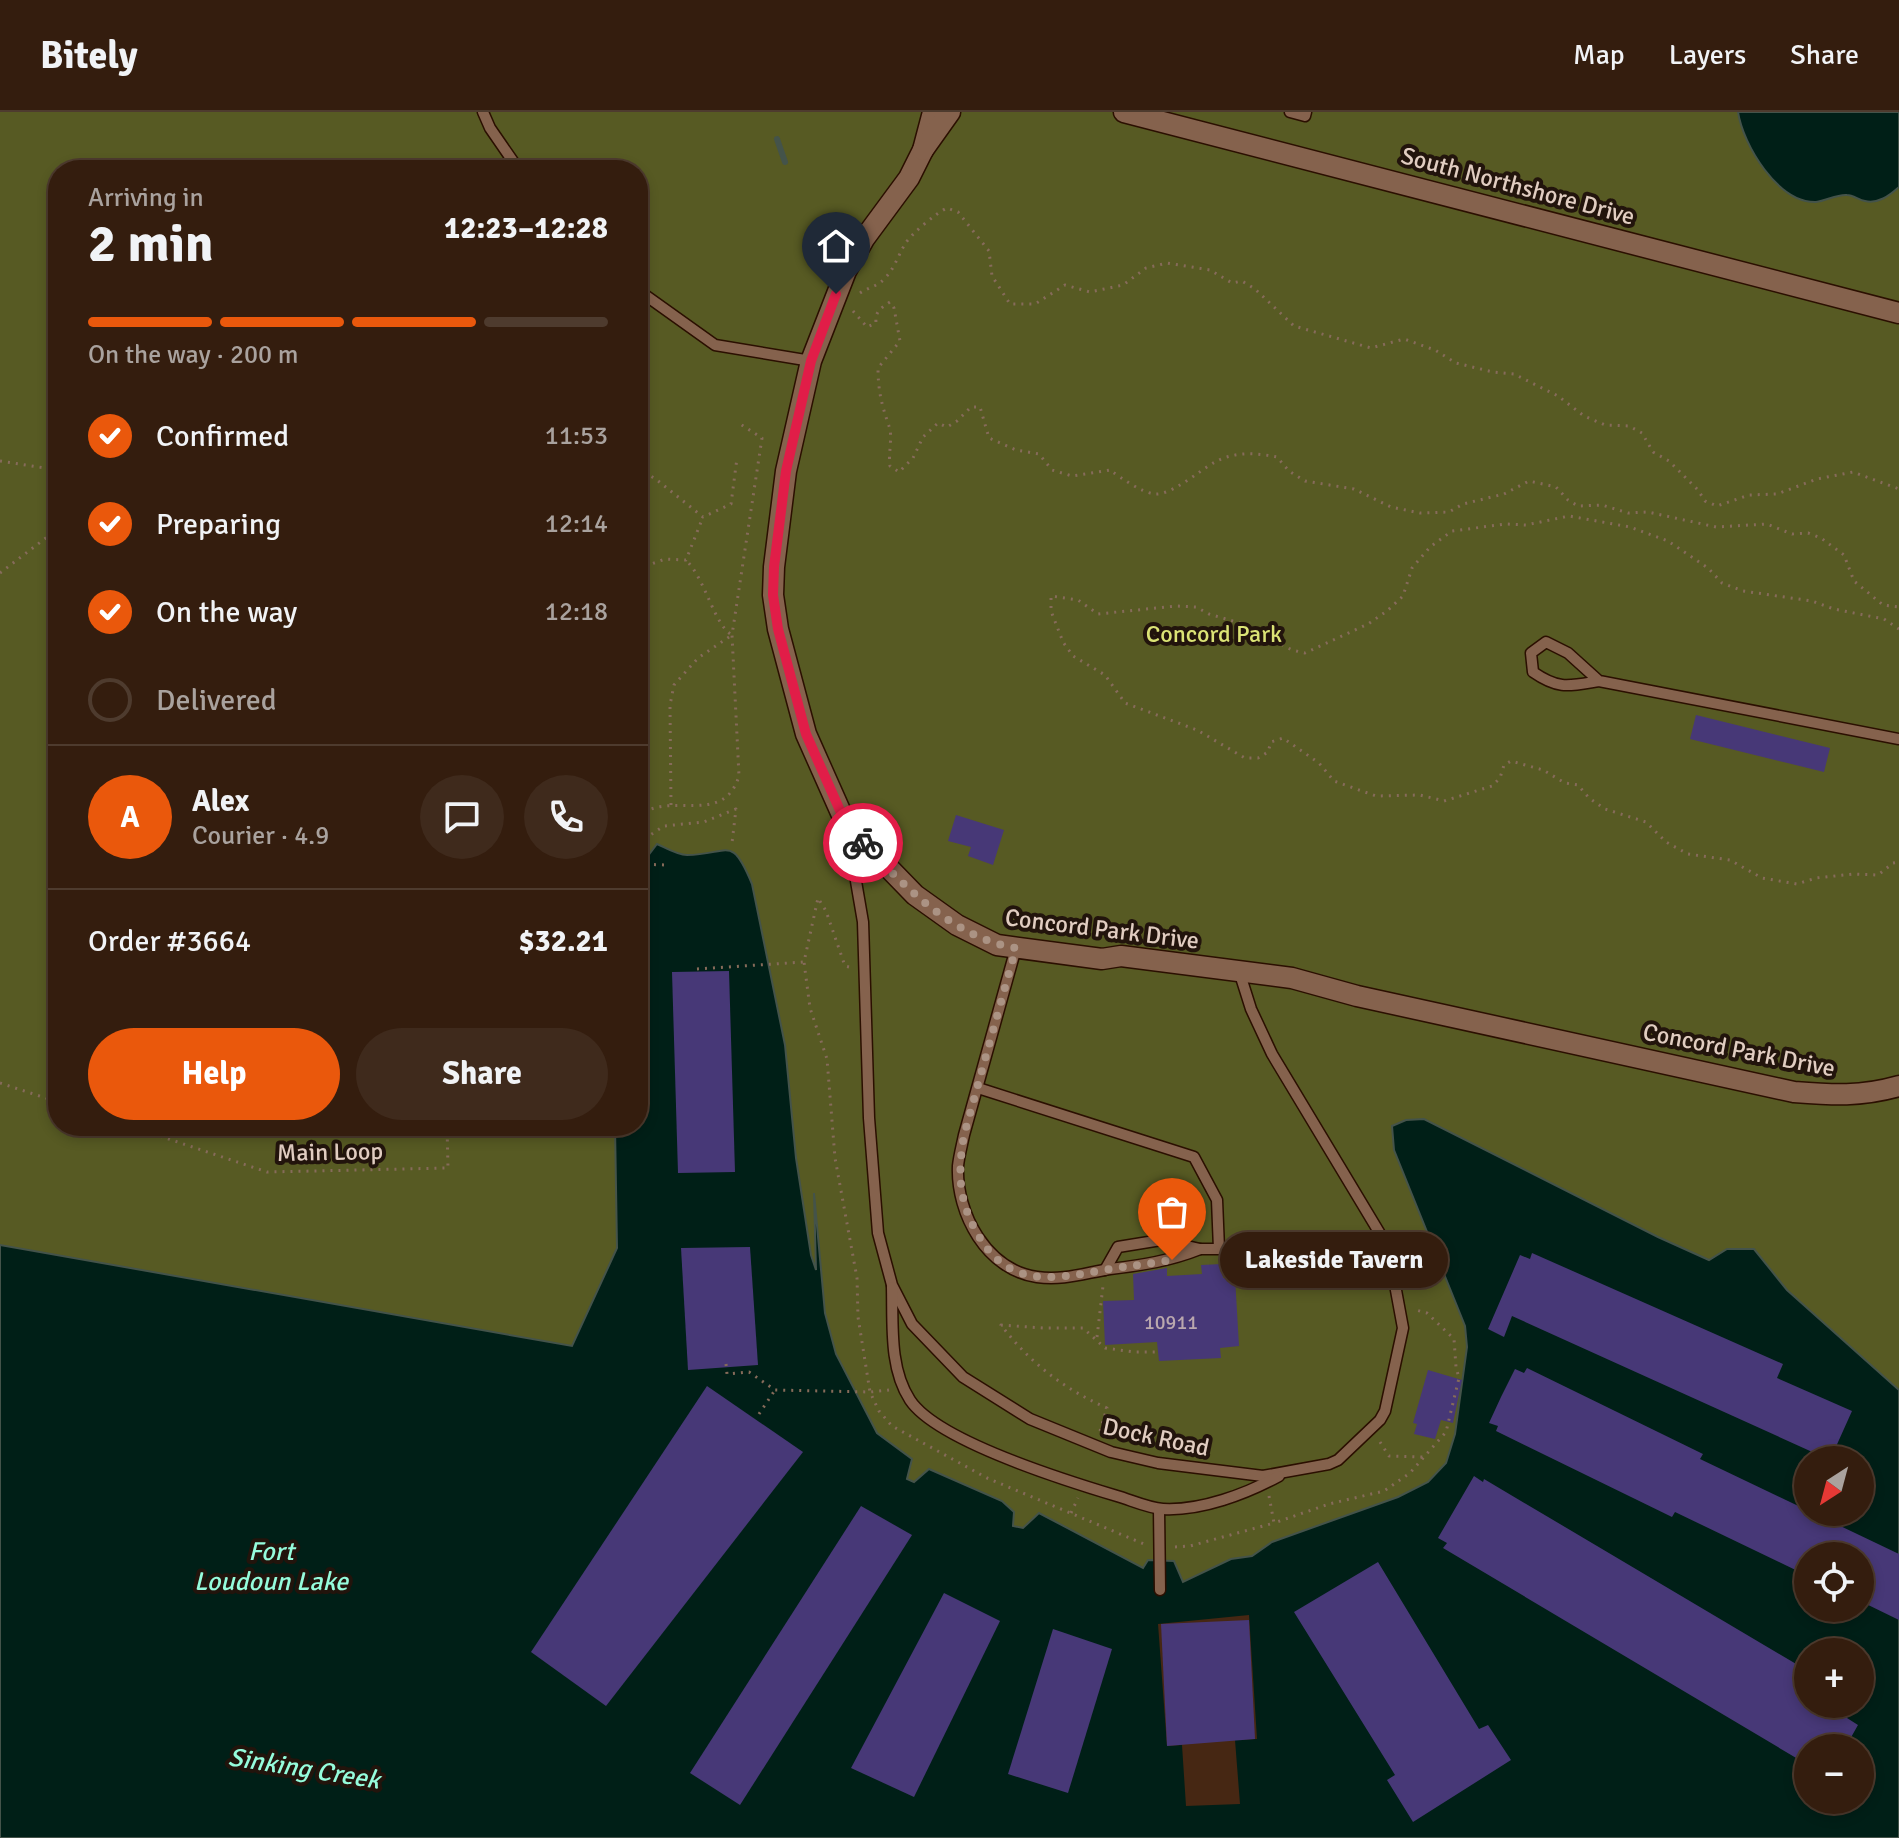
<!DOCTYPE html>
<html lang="en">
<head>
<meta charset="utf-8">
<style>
	body { margin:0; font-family:Signika,sans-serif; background:#3f2a1c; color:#f1f3f6; height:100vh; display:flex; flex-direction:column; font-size:30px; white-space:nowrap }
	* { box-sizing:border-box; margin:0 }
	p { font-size:26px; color:#a9a29e }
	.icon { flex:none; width:44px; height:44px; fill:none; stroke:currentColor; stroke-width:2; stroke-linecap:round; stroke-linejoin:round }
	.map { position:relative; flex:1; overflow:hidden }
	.side { position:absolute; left:48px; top:48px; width:600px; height:976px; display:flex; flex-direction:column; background:#341d0e; border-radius:32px; box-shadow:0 4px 12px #0003,0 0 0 2px #4e3b2e }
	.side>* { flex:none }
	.needle { width:52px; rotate:216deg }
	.tools { position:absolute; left:1794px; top:1334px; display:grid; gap:16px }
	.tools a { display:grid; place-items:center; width:80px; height:80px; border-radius:50%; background:#341d0e; box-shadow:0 4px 12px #0003,0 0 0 2px #4e3b2e; font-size:40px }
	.pin { position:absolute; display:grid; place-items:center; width:68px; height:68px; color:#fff; margin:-82px -34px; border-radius:50% 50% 50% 0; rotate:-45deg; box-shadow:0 0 8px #0007 }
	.pin .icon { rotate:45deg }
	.courier { position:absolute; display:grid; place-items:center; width:80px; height:80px; margin:-40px; border:6px solid #e11d48; border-radius:50%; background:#fff; color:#222; box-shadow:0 2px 10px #0007 }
	.bubble { position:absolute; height:56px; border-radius:28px; background:#341d0e; box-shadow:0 4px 12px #0003,0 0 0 2px #4e3b2e; font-size:26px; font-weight:700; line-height:56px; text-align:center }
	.headline em { font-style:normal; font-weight:700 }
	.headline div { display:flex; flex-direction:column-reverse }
	.headline { display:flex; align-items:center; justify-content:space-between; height:136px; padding:0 40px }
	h1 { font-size:52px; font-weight:700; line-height:60px }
	.bar { display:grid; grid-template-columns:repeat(4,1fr); gap:12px 8px; align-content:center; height:96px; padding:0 40px }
	.bar i { height:10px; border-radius:6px; background:#4e3b2e }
	.bar .selected { background:#ea580c }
	.bar p { grid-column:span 4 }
	.line { display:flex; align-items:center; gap:20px; padding:0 40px; border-top:2px solid #4e3b2e }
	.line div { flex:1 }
	.round { display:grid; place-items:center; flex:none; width:84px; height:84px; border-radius:42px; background:#3f2a1c }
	ol { padding:0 40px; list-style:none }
	li { display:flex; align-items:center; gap:24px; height:88px }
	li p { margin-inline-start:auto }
	li .icon { padding:8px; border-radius:50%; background:#ea580c; color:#fff; stroke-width:4 }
	li:last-child { color:#a9a29e }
	li i { width:44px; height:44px; border:4px solid #4e3b2e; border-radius:50% }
	.button { display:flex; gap:16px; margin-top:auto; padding:16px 40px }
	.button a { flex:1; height:92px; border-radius:48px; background:#ea580c; color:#fff; font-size:32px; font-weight:700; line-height:92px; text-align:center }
	.button a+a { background:#3f2a1c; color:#f1f3f6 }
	header { display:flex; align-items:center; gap:48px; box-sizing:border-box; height:112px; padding:0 40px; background:#341d0e; border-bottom:2px solid #4e3b2e }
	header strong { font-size:38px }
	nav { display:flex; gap:44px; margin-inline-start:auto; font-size:28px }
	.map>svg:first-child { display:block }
	.green { fill:#575a23 }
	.water { fill:#001f17; stroke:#44534a; stroke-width:2; fill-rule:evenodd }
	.pier { fill:#462713 }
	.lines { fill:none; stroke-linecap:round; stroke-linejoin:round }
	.stream { stroke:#44534a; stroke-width:6 }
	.building { fill:#473877 }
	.lane-casing { stroke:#2b0f00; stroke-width:13 }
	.street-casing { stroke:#2b0f00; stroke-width:23 }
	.secondary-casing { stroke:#2b0f00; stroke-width:23 }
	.path { stroke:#866b5a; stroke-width:3; stroke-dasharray:2 6; stroke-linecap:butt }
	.lane { stroke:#85624d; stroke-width:10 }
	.street { stroke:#85624d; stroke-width:20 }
	.secondary { stroke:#85624d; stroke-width:20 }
	.done { stroke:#ab9384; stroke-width:8; stroke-dasharray:0 14.4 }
	.route { stroke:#e11d48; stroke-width:10 }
	.labels { text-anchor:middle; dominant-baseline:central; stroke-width:8; stroke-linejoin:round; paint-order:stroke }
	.number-label { font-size:20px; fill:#baa8ae }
	.street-label { font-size:24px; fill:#e1cdc1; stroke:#22140c }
	.park-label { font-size:24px; fill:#dbe375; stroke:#22140c }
	.water-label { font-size:26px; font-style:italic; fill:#95fcdc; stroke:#22140c }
</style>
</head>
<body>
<header>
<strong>Bitely</strong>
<nav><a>Map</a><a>Layers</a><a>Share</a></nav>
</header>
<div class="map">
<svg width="1899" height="1726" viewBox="0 0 1899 1726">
	<rect width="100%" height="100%" fill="#462713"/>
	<path class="green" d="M0,0h1738c5,30 43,90 78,90 10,-1 20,-7 31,-7 6,0 12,5 18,6 10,1 26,-7 34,-14v1203l-112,-100 -33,-41h-27l-18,11 -51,-23 -234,-118 -18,1 68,199 -10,128 -55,54 -227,87 -229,-73 -101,-73 -41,-187 -15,-97 -11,-113 -33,-161c-21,-51 -24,-28 -65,-29 -10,0 -21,-7 -30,-11l-19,25v-699h-580v956h557l2,122 -45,98 -572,-101z"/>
	<g class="water">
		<path d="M1738,0h161v75c-10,9 -21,17 -34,14 -6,-1 -12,-6 -18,-6 -10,-1 -21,6 -31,7 -38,1 -73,-57 -78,-90z"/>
		<path d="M657,732c9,4 20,11 30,11 42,0 44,-22 65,29l33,161 11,113 15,97 5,15 -2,-77 11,120 11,41 41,79 35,26 -5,20 7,3 15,-13 73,32 12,11 -1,14 10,2 16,-15 104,55 5,-8 26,1 9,21 48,-23 21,-3 20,-14 126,-45 30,-15 18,-19 9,-29 12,-87 -2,-21 -71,-176 -2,-24 14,-6 18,-1 234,118 51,23 18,-11h27l33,41 112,100v448h-1899v-593l572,101 45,-98 -2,-122h23v-257zM1808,1348h52v52h-52zM1808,1444h52v52h-52zM1808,1540h52v52h-52zM1808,1636h52v52h-52z"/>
	</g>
	<polygon class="pier" points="1249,1503 1257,1627 1235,1628 1240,1692 1186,1694 1182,1633 1167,1634 1158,1512"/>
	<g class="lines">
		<polyline class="stream" points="777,27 785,50"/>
	</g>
	<g class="building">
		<polygon points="1696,603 1830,636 1824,660 1690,627"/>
		<polygon points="956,703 1004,718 993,753 968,744 971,735 948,729"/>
		<polygon points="729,859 735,1060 678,1061 672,860"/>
		<polygon points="750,1135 758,1253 688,1258 681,1136"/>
		<polygon points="1532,1141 1783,1252 1777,1266 1852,1299 1830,1348 1512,1204 1504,1225 1488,1217 1520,1143 1530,1147"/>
		<polygon points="1222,1152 1223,1166 1235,1165 1239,1234 1220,1236 1221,1246 1159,1249 1157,1230 1105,1233 1103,1189 1134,1188 1133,1162 1167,1156 1167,1164 1202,1162 1201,1153"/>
		<polygon points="1527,1256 1703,1342 1700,1347 1899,1442 1899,1508 1860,1489 1860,1444 1808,1444 1808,1464 1675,1400 1672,1405 1496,1319 1498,1314 1489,1311 1501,1285 1515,1257 1524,1261"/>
		<polygon points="1428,1258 1462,1268 1453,1311 1441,1308 1435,1327 1414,1322 1417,1312 1413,1311"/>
		<polygon points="707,1274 803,1340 606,1594 531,1540"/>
		<polygon points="1474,1364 1483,1370 1484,1367 1808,1559 1808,1592 1856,1592 1847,1606 1858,1613 1845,1636 1808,1636 1808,1653 1443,1436 1447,1431 1438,1426"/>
		<polygon points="861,1394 912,1423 740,1693 690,1661"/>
		<polygon points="1378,1450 1479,1617 1488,1613 1511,1648 1413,1710 1387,1668 1395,1663 1294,1500"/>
		<polygon points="944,1481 1000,1509 914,1685 851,1656"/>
		<polygon points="1249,1508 1255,1627 1167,1634 1161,1512"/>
		<polygon points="1053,1517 1112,1537 1068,1681 1008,1662"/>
	</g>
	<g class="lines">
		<defs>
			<g id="lane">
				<polyline points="483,0 490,16 519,58"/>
				<polyline points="1290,0 1305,4 1306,0"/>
				<polyline points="638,178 715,233 811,249"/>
				<path d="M1599,569l-31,-28 -22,-11 -15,11 2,19c26,18 36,14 66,9l300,58"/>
				<polyline points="847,717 863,810 869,1006 878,1121 892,1173 912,1212 963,1265 1030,1307 1111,1340 1158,1351 1263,1364 1329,1352 1338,1348 1380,1308 1385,1299 1403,1216 1388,1135 1272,942 1251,897 1239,859"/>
				<path d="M1016,836l-52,187c-2,10 -5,21 -6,31 -2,48 29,104 79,111 25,4 48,-4 73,-8 33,-4 60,-8 90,-20"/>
				<polyline points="978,976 1194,1045 1217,1088 1219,1137 1200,1137 1161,1128 1118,1135 1105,1158"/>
				<path d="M892,1175c1,37 -3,81 18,113 27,41 157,81 207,96 14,4 31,12 46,13 38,2 83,-15 116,-33"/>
				<polyline points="1159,1397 1160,1478"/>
			</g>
			<path id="street" d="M933,0l-10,38 -14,28 -45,61 -18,32 -35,90 -25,110 -12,96 -1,28 5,34 28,105 40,90 69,71 42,30 40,20 105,14 19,-3 171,22 65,18 437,96c39,3 66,5 105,-6"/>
			<g id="secondary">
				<polyline points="1124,0 1899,201"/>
				<polyline points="923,38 950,0"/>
			</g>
		</defs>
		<use href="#lane" class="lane-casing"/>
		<use href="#street" class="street-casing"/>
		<use href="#secondary" class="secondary-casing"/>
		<g class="path">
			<path d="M860,181c9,-6 19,-7 26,-16 9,-10 12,-21 19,-33 6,-10 31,-31 42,-36l11,4 31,39 3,25 18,28h25l30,-19 25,7 33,-7 23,-17 21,-5 43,7 22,13 10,-2 13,8 39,37 77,22 33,-9 31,11 21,13 37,9 21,2 44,22 26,20 21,9 24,1 13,7 11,19 16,9 29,29 7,11 12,5 32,-11 28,-1 40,-15 36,-7 46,17"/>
			<path d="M853,199l14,16 9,-4c-1,-12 5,-15 14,-21l4,6 6,33 -22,27c0,23 4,38 11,58 4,10 -1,28 1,40l9,6 14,-14 10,-21 15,-14 9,4 10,-6 14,-14h9l9,31 27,12 23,4 13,16 20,6 38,-6c11,8 31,22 44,24 17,2 46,-24 61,-32 20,-11 42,-9 62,-5l12,14 16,10 49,8 37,18 29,6 29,-1 14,-8 41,-10 25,-13 27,6 12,13 10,6 24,-1 26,8 20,-1 68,15 51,-3 25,10 16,-1 13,5 23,17 10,26 29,24 16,2"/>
			<polyline points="0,349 58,358"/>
			<polyline points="638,356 657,368 703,405 731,392 737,346"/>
			<polyline points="638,457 665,447 686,448 703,405"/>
			<polyline points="0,461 51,422 58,421"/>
			<polyline points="1899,517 1884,507 1834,497 1812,489 1743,479 1722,471 1708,456 1668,429 1630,415 1569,404 1526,413 1506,412 1452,419 1430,435 1412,456 1403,484 1387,499 1368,512 1305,541 1292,538 1243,512 1209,502 1196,495 1176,494 1098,502 1078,488 1051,484 1051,499 1063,530 1073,544 1105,563 1125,591 1197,618 1245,646 1258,646 1268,640 1271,630 1283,626 1319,651 1334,669 1376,684 1420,683 1444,689 1492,674 1500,666 1504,653 1511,649 1543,658 1565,671 1578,673 1589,686 1605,697 1646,710 1666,730 1688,742 1730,748 1762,766 1797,772 1816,766 1853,762 1878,763 1893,751 1899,750"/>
			<path d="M671,693l-1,-100 4,-20 24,-27 34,-23c-18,-10 -26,-55 -46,-75"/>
			<path d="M638,705c30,-28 85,11 101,-41l-7,-141 30,-197 -25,-16"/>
			<polyline points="638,731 664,714 704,710 736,697 732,731"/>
			<polyline points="638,752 666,753"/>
			<polyline points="849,855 845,854 826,799 818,786 804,850 810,896 827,947 835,1046 857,1166 858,1205 870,1280 879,1299 892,1314 987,1366 1144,1432"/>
			<polyline points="697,857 804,850"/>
			<polyline points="0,971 58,990"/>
			<polyline points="130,1014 267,1060 448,1056 447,1014"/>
			<polyline points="1144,1117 1141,1109 1147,1082"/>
			<polyline points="1097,1225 1103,1174"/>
			<polyline points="726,1252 727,1262 749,1260 775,1278 870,1280 889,1278"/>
			<polyline points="759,1302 775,1278"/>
			<path d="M1100,1319l7,-23c-43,-19 -77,-45 -106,-83l42,3h40l22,20 29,4h24"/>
			<polyline points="1380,1330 1389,1344 1424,1345"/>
			<polyline points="1269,1384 1274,1411 1329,1392 1384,1379 1410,1361 1446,1320 1459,1266 1456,1255 1454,1227 1427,1201 1416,1198"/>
			<polyline points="1071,1401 1078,1386"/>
			<polyline points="1175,1435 1190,1434 1274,1411"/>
		</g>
		<use href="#lane" class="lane"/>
		<use href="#street" class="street"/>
		<use href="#secondary" class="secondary"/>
	</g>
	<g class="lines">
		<path class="done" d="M863,731c42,44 91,95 153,105l-52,187c-6,35 -6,64 12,96 30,57 74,49 128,39 23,-4 45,-6 68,-10"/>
		<polyline class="route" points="836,182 811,249 786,359 774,455 773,483 778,517 806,622 846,712 863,731"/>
	</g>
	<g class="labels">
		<g class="number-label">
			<text x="1171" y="1210">10911</text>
		</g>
		<g class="street-label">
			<text transform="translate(1518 74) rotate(15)">South Northshore Drive</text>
			<text transform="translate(1102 817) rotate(7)">Concord Park Drive</text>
			<text transform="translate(1739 938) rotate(11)">Concord Park Drive</text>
			<text transform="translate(330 1040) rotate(-1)">Main Loop</text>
			<text transform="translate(1156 1325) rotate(12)">Dock Road</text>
		</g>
		<g class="park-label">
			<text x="1214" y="522">Concord Park</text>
		</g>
		<g class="water-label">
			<text x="271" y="1440">Fort<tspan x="271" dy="30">Loudoun Lake</tspan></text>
			<text transform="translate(304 1657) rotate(9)">Sinking Creek</text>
		</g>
	</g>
</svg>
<div class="tools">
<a><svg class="needle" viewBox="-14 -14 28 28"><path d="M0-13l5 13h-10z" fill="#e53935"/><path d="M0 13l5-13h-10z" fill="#a9a29e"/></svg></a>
<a><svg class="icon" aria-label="locate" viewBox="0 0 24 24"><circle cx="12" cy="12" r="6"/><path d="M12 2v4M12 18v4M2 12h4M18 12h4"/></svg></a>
<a>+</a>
<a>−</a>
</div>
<div class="pin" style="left:1172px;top:1148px;background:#ea580c"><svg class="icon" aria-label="bag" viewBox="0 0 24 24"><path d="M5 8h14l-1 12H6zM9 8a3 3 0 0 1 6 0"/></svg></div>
<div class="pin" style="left:836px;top:182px;background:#1f2937"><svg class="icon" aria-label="home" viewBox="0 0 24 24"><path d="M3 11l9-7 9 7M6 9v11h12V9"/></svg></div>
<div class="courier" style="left:863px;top:731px"><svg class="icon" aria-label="bike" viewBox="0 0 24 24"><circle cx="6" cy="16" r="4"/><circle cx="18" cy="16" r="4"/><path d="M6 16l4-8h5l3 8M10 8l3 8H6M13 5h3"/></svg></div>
<div class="bubble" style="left:1220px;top:1120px;width:228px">Lakeside Tavern</div>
<section class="side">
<div class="headline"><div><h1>2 min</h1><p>Arriving in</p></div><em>12:23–12:28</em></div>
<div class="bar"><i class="selected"></i><i class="selected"></i><i class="selected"></i><i></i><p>On the way · 200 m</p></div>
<ol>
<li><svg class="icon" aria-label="check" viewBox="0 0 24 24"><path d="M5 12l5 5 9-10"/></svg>Confirmed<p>11:53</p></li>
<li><svg class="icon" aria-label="check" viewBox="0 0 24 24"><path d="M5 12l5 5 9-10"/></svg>Preparing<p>12:14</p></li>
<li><svg class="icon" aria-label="check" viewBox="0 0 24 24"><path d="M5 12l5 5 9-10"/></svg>On the way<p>12:18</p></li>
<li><i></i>Delivered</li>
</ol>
<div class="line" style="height:144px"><b class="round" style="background:#ea580c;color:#fff">A</b><div><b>Alex</b><p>Courier · 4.9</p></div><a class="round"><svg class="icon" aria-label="chat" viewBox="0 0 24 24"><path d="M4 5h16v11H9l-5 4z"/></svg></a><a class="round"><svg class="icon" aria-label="phone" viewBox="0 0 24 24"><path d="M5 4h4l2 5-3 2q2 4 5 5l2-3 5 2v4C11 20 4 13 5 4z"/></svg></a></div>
<div class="line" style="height:104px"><div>Order #3664</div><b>$32.21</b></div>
<div class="button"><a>Help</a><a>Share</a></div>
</section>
</div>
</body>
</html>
